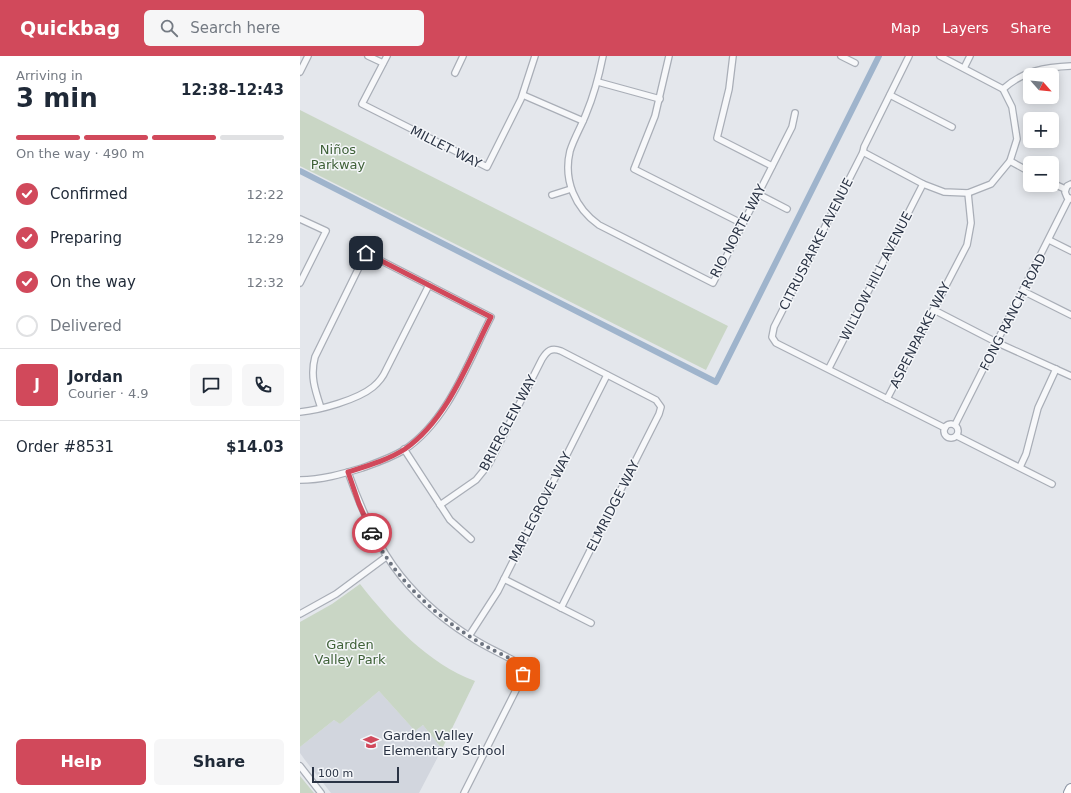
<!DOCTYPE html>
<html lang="en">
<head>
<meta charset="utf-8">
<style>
	body { margin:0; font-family:"DejaVu Sans",sans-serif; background:#f6f6f7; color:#1f2937; height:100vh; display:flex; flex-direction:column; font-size:15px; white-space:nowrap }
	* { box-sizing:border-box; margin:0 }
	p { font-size:13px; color:#747a83 }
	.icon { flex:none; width:22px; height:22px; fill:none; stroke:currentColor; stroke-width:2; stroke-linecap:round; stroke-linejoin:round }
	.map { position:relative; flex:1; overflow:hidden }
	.sheet { display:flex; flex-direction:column; background:#fff; width:300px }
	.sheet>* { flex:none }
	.needle { width:26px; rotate:117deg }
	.buttons { position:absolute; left:723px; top:12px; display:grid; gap:8px }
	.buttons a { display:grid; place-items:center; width:36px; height:36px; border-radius:6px; background:#fff; box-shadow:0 2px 10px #0003; font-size:20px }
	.scale { position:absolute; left:12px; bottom:10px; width:87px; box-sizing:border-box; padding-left:4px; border:2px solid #2b3445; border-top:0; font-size:11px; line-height:14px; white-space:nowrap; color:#2b3445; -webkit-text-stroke:3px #f4f6f9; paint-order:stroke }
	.pin { position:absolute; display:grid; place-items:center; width:34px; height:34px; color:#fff; margin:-17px; border-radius:8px; box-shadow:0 2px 6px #0006 }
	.courier { position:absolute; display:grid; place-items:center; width:40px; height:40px; margin:-20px; border:3px solid #d1495b; border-radius:50%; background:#fff; color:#222; box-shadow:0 1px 5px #0007 }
	.summary em { font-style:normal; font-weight:800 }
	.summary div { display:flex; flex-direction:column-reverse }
	.summary { display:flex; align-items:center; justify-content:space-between; height:68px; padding:0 16px }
	h1 { font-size:26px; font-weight:800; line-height:30px }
	.bar { display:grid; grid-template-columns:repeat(4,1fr); gap:6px 4px; align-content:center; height:48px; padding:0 16px }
	.bar i { height:5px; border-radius:3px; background:#e0e1e3 }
	.bar .on { background:#d1495b }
	.bar p { grid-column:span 4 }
	.line { display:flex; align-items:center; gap:10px; padding:0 16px; border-top:1px solid #e0e1e3 }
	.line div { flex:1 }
	.round { display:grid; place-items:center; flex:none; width:42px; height:42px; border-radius:6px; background:#f6f6f7 }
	ol { padding:0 16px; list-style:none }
	li { display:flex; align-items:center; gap:12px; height:44px }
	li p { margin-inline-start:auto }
	li .icon { padding:4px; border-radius:50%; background:#d1495b; color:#fff; stroke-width:4 }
	li:last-child { color:#747a83 }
	li i { width:22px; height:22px; border:2px solid #e0e1e3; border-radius:50% }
	.primary-button { display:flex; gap:8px; margin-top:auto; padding:8px 16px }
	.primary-button a { flex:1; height:46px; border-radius:6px; background:#d1495b; color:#fff; font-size:16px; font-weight:800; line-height:46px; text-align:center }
	.primary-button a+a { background:#f6f6f7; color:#1f2937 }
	header { display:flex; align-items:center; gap:24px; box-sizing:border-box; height:56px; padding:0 20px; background:#d1495b; color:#fff }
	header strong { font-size:19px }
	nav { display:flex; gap:22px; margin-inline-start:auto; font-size:14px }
	.search { width:280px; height:36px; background:#f6f6f7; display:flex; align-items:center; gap:10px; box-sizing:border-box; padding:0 14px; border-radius:6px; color:#747a83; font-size:15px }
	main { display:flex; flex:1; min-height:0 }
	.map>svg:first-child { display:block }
	.built { fill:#d2d6de }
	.green { fill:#c9d6c5 }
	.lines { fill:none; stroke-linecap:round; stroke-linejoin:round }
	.canal { stroke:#9fb4cc; stroke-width:6 }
	.street-casing { stroke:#a9aeb7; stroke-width:8 }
	.highway-casing { stroke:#8b94a3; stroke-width:12 }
	.street { stroke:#f7f8fa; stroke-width:5.5 }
	.highway { stroke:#fff; stroke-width:10 }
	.done { stroke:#6c737f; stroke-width:4; stroke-dasharray:0 7.2 }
	.route { stroke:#d1495b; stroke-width:5 }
	.labels { text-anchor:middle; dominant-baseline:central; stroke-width:3; stroke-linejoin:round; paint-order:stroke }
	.street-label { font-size:13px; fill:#2b3445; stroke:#f4f6f9 }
	.park-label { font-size:13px; fill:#3f6138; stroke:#f4f6f9 }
	.poi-label { font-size:13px; fill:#2b3445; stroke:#f4f6f9; text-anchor:start }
</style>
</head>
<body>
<header>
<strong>Quickbag</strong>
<div class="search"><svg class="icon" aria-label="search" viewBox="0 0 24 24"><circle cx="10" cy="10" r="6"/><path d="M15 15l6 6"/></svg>Search here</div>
<nav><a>Map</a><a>Layers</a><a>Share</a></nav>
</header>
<main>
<section class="sheet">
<div class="summary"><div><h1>3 min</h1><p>Arriving in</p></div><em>12:38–12:43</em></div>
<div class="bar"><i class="on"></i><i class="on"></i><i class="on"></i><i></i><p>On the way · 490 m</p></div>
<ol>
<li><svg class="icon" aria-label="check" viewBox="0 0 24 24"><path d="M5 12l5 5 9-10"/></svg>Confirmed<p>12:22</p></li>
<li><svg class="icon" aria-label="check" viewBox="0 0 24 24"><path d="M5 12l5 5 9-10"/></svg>Preparing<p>12:29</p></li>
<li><svg class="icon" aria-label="check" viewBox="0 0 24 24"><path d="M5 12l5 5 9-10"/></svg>On the way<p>12:32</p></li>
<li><i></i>Delivered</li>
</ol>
<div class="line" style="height:72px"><b class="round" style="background:#d1495b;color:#fff">J</b><div><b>Jordan</b><p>Courier · 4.9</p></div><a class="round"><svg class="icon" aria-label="chat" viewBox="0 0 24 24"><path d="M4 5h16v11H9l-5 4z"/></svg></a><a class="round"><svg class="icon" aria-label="phone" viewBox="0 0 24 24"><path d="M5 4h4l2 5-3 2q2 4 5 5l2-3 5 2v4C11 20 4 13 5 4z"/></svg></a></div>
<div class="line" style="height:52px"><div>Order #8531</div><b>$14.03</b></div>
<div class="primary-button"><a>Help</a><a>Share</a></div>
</section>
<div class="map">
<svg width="771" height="737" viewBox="0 0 771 737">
	<rect width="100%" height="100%" fill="#e4e7ec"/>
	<polygon class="built" points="79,635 115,675 123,669 142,693 119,737 31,737 5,704 0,697 0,691 34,664 40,668"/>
	<g class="green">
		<polygon points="0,54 428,270 406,314 0,110"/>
		<path d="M60,528c30,38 68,80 115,97l-33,68 -19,-24 -8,6 -36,-40 -39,33 -6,-4 -34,27v-125l32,-18z"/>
		<polygon points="0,720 14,737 0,737"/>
	</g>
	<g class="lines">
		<polyline class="canal" points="0,115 416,326 579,0"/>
		<defs>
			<g id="street">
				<polyline points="68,0 83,7"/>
				<polyline points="87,0 62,48 187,111 221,43 235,0"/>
				<path d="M303,0c-4,20 -9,39 -17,58 -5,13 -12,24 -16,37 -7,29 5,57 29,74l114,58 79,-156 3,-14"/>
				<polyline points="369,0 355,60 334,113 443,168"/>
				<polyline points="433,0 429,33 417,82 472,110"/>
				<polyline points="541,0 555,7"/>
				<polyline points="609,0 564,91 563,96 474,271 472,281 476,287 645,372"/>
				<polyline points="664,12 670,0"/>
				<polyline points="0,16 8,0"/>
				<polyline points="155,17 163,0"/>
				<polyline points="298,26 360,43"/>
				<path d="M703,33c20,-18 42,-22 68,-23"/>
				<polyline points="223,39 283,65"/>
				<polyline points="590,39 652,71"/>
				<polyline points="563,96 623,128 644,136 668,137 691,128 710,105 717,83 712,51 703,33 640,0"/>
				<polyline points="710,105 730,116"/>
				<polyline points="752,127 765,133"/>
				<polyline points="771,128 767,130 765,136 767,141 771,143"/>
				<polyline points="458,138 487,153"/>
				<polyline points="252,139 271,133"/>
				<polyline points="0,163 26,175 0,227"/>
				<polyline points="749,184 771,195"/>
				<polyline points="723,235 771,259"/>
				<polyline points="634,254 698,287 771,320"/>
				<polyline points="529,312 623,128"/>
				<polyline points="587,343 667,189 671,167 668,137"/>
				<path d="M0,356c20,-2 57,-12 73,-25 6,-5 10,-10 13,-17l43,-85"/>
				<circle cx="651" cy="375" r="7"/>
				<polyline points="655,369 769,142"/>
				<polyline points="657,380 752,428"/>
				<polyline points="104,393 150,464 171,483"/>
				<polyline points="720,411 726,398 738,352 756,313"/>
				<path d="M48,416c26,74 54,121 121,164 16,11 34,18 51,28l3,7 -2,9 -57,113"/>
				<path d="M0,424c22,0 42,-6 62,-12 14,-5 29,-10 42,-18 44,-29 64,-88 87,-133l-125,-64 -51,104c-5,19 0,33 6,51"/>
				<path d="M140,449l36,-25 13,-16 53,-105c5,-8 9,-12 19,-8l95,49 5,7 -2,7 -98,194"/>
				<polyline points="204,523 291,567"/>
				<polyline points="0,558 36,538 86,501"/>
				<polyline points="169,580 198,535 307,319"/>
				<polyline points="0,710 21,737"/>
			</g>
			<polyline id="highway" points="769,737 771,733"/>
		</defs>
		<use href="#street" class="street-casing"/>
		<use href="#highway" class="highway-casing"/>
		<use href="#street" class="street"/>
		<use href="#highway" class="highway"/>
	</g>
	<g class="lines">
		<path class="done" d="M72,477c24,47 65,85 110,111 12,7 26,13 38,20l3,10"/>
		<path class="route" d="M66,197l125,64c-23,45 -43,102 -86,132 -17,11 -38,17 -57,23l11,32 13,29"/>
	</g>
	<defs>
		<symbol id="school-bare" viewBox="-9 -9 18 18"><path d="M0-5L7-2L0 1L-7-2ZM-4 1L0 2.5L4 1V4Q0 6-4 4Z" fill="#d1495b" stroke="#f4f6f9" stroke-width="2.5" paint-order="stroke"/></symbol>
	</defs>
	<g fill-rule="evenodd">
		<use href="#school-bare" x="60" y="675" width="22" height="22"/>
	</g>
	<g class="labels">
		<g class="street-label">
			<text transform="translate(146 91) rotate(27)">MILLET WAY</text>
			<text transform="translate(438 175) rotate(-62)">RIO NORTE WAY</text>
			<text transform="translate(516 188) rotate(-63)">CITRUSPARKE AVENUE</text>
			<text transform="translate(576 220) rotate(-63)">WILLOW HILL AVENUE</text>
			<text transform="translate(713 256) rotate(-63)">FONG RANCH ROAD</text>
			<text transform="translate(620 279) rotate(-63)">ASPENPARKE WAY</text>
			<text transform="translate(208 367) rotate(-62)">BRIERGLEN WAY</text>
			<text transform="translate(313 450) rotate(-63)">ELMRIDGE WAY</text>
			<text transform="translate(240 451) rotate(-63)">MAPLEGROVE WAY</text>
		</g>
		<g class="park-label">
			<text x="38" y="93">Niños<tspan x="38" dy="15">Parkway</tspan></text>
			<text x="50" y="588">Garden<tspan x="50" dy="15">Valley Park</tspan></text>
		</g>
		<g class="poi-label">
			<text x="83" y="679">Garden Valley<tspan x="83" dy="15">Elementary School</tspan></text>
		</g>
	</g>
</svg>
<div class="buttons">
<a><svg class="needle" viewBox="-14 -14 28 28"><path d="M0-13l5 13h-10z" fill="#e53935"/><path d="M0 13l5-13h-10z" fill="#747a83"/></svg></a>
<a>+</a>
<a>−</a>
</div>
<div class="scale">100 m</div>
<div class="pin" style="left:223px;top:618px;background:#ea580c"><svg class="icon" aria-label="bag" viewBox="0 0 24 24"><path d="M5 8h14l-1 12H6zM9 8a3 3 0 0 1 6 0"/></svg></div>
<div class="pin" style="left:66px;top:197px;background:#1f2937"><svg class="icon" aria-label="home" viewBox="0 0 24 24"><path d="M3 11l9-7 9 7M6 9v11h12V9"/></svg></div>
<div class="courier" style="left:72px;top:477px"><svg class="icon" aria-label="car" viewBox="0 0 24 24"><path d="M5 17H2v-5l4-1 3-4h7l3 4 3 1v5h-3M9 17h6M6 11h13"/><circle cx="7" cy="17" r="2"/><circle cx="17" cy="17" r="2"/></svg></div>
</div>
</main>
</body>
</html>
